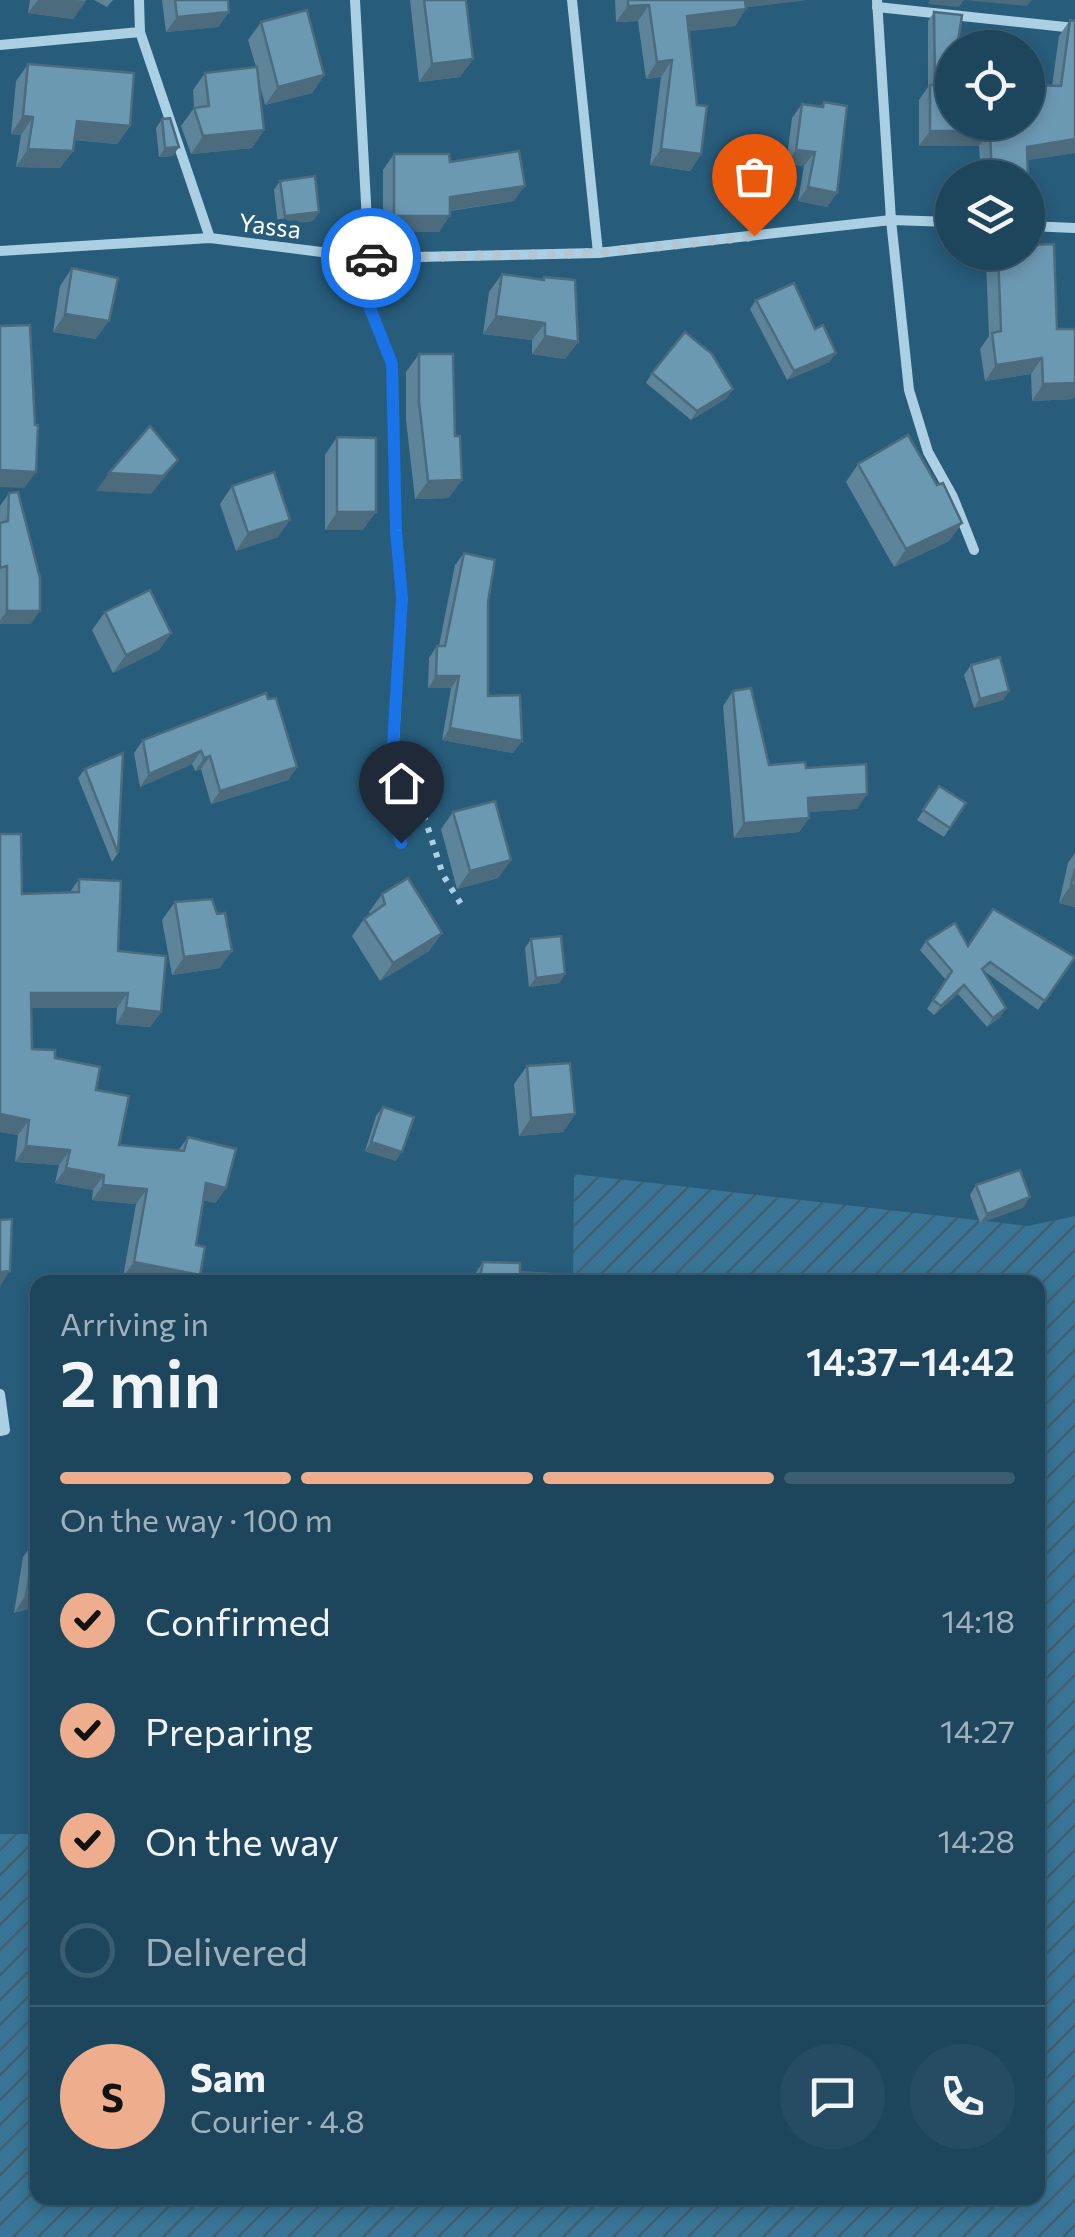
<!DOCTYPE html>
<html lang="en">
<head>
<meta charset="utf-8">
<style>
	body { margin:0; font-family:Commissioner,sans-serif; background:#254c62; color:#f1f3f6; height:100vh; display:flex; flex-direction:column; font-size:38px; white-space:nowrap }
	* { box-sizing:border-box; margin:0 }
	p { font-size:32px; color:#a0b1bb }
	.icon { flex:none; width:55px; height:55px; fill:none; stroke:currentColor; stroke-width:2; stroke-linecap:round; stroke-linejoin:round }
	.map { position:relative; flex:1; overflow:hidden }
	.panel { position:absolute; left:30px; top:1275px; width:1015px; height:930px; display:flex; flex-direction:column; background:#1d455c; border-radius:20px; box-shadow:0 5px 15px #0003,0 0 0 2px #3b5d72 }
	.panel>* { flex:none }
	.controls { position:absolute; left:935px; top:30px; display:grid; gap:20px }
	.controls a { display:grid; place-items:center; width:110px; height:110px; border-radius:50%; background:#1d455c; box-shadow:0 5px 15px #0003,0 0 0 2px #3b5d72; font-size:50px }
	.pin { position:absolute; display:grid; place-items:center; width:85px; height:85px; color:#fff; margin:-102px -42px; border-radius:50% 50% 50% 0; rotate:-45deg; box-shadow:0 0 10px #0007 }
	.pin .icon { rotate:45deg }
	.courier { position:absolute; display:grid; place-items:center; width:100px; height:100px; margin:-50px; border:8px solid #1a73e8; border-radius:50%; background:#fff; color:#222; box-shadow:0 2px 12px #0007 }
	.head em { font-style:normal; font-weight:600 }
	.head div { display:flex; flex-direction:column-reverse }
	.head { display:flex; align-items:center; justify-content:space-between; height:170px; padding:0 30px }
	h1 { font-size:65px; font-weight:600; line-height:75px }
	.bar { display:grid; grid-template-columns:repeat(4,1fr); gap:15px 10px; align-content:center; height:120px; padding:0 30px }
	.bar i { height:12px; border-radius:8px; background:#3b5d72 }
	.bar .selected { background:#eead8d }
	.bar p { grid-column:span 4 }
	.line { display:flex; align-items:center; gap:25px; padding:0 30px; border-top:2px solid #3b5d72 }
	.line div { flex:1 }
	.round { display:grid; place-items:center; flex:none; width:105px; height:105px; border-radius:52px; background:#254c62 }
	ol { padding:0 30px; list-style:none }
	li { display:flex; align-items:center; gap:30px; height:110px }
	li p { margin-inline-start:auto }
	li .icon { padding:10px; border-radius:50%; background:#eead8d; color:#111; stroke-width:4 }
	li:last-child { color:#a0b1bb }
	li i { width:55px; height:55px; border:5px solid #3b5d72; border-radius:50% }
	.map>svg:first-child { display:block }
	.garden { fill:url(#garden-furrows) }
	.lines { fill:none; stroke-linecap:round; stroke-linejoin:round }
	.path { stroke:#abd0e4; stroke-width:6; stroke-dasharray:5 8; stroke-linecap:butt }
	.street { stroke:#abd0e4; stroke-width:10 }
	.wall { fill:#5d8499 }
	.shaded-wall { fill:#4c6b7d }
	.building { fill:#6c99b2; stroke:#4c6b7d; stroke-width:2.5 }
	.done { stroke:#b3c6d1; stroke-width:10; stroke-dasharray:0 18 }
	.route { stroke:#1a73e8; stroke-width:12 }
	.labels { text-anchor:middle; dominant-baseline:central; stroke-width:10; stroke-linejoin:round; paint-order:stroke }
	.street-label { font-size:25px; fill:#fff; stroke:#275c7b }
</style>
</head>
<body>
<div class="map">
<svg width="1075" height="2237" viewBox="0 0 1075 2237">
	<defs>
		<pattern id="garden-furrows" width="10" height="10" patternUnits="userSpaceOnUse" patternTransform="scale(2.5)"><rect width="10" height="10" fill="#387596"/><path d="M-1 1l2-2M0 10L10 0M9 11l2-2" fill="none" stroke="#435e6d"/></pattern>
	</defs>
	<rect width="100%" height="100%" fill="#275c7b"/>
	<polygon class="garden" points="574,1174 1028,1226 1075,1216 1075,2237 0,2237 0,1834 37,1834 38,2198 1038,2198 1038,1282 573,1282"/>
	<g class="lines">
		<polyline class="path" points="420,803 443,875 464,909"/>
		<g class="street">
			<polyline points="139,0 140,32 210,238"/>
			<polyline points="355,0 369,258 366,298 392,364 396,531 402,598 391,795 401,843"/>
			<polyline points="572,0 598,253"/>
			<polyline points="877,0 891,220 909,390 928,452 953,497 974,550"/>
			<polyline points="877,7 1075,28"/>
			<polyline points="0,45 140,32"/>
			<polyline points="1028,226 1075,228"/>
			<polyline points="0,251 210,238 369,258 598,253 891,220 952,222"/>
			<polyline points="0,1394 5,1430 0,1431"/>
		</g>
	</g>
	<g class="wall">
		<polygon points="30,0 86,0 73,19 28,13"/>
		<polygon points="94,0 113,0 107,7"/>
		<polygon points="162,0 228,0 229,12 218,27 166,32"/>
		<polygon points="410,0 466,0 473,59 460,77 419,82"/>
		<polygon points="615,0 806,0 746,7 735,26 688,31 701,154 690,171 650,165 661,77 646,79 638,21 616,22"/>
		<polygon points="934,12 951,85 1052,86 1059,36 1070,20 1075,21 1075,153 1027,160 1028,175 1026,178 981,178 979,146 919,146 919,100 928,87 928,21"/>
		<polygon points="261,22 324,75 312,93 265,105 258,78 264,130 252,148 191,154 181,126 194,108 193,90 205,73 256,67 248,40"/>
		<polygon points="28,64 130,126 117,144 74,140 73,151 60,168 16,167 21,135 11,134 16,81"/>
		<polygon points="824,102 837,193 827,207 798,201 804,166 786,164 792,118 802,104 821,106"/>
		<polygon points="162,119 173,156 159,157 156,128"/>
		<polygon points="394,154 450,162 514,201 450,211 439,232 383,232 383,170"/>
		<polygon points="280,181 319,212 313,221 278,225 274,190"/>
		<polygon points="993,252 1028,252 1057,329 1073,399 1032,401 1031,374 985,381 980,349 989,336 986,262"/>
		<polygon points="72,268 96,339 53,332 60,286"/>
		<polygon points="502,274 542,280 544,277 578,342 565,359 532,354 532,340 483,334 489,292"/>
		<polygon points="756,300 815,329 836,353 829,362 787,380 750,309"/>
		<polygon points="419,354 449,498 415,499 406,420 406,372"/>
		<polygon points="652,373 727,398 691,420 646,383"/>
		<polygon points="337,437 363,530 325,530 325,455"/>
		<polygon points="858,464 937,485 962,523 949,541 894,567 846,482"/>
		<polygon points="232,486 278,537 236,551 220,504"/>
		<polygon points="9,493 31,624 0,624 0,506"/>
		<polygon points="464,553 488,602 488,696 513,753 442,740 451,688 428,688 429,658 437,646 439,646 455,565"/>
		<polygon points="105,612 171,633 159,650 113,673 92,630"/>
		<polygon points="971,665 1009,691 1003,700 974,708 964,675"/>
		<polygon points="733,691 769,765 806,768 857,809 809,812 809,818 799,832 734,838 723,706"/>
		<polygon points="143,740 297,767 288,780 211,804 201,769 195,771 192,764 140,787 134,753"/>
		<polygon points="85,769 118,853 112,862 78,778"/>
		<polygon points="939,786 966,803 944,837 917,820"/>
		<polygon points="453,812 511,860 498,878 457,889 441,829"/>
		<polygon points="0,834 22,894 70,892 79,879 118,951 161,1012 150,1027 116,1024 117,1008 31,1008 32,1049 55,1058 96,1090 119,1145 178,1151 188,1137 226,1188 215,1203 203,1200 123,1277 136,1204 92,1200 93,1190 55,1183 59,1165 15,1162 18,1135 0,1132"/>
		<polygon points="1075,853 1075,907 1059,903 1068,863"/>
		<polygon points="382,894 442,933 429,951 380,981 352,936 364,919 370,914 369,912"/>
		<polygon points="175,902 220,968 172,975 162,920"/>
		<polygon points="531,939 565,974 559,983 529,987 525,948"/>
		<polygon points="926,941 968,946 1075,957 1038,1010 984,971 1006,1008 1000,1017 987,1027 958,994 934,1015 927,1009 946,980 920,950"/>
		<polygon points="527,1066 575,1114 563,1132 519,1136 514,1084"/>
		<polygon points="383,1107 396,1161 365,1151 376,1116"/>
		<polygon points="976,1185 1024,1207 980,1223 970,1195"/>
		<polygon points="483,1262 520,1272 550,1282 473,1282 475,1274"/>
		<polygon points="36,1539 38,1606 14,1613 23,1557"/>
	</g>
	<g class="shaded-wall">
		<polygon points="38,0 76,0 86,1 73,19 28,13"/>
		<polygon points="739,0 806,0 733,9"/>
		<polygon points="930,0 1032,0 1027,6 964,0 959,7 928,4"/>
		<polygon points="649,5 638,21 616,22 628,6"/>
		<polygon points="746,9 735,26 675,33 687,16"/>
		<polygon points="229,12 218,27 166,32 177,17"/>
		<polygon points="473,59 460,77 419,82 432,64"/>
		<polygon points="672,60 661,77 646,79 657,62"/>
		<polygon points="324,75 312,93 265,105 278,87"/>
		<polygon points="23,116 33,117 21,135 11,134"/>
		<polygon points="77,121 130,126 117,144 65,139"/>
		<polygon points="264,130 252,148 191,154 203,136"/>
		<polygon points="930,131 990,131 979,146 919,146"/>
		<polygon points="1075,139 1075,153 1016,162 1027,147"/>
		<polygon points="179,147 173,156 159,157 165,148"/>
		<polygon points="28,149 73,151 60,168 16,167"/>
		<polygon points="661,149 701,154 690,171 650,165"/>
		<polygon points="796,150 815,152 804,166 786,164"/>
		<polygon points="1028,175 1026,178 991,178 992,176"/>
		<polygon points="525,186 514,201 439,212 450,197"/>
		<polygon points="808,187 837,193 827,207 798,201"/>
		<polygon points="319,212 313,221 278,225 285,216"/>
		<polygon points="394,216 450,216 439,232 383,232"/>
		<polygon points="65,314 109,321 96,339 53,332"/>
		<polygon points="496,316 545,323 532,340 483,334"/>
		<polygon points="545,336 578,342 565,359 532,354"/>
		<polygon points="836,353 829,362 787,380 794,371"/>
		<polygon points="1042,358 1031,374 985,381 996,365"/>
		<polygon points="1075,383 1075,396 1073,399 1032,401 1043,384"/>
		<polygon points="733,389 727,398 691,420 697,411"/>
		<polygon points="178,460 165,477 151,494 96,491 109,473"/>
		<polygon points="0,470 36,472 24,488 0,487"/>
		<polygon points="462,480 449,498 415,499 428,481"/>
		<polygon points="337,512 376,512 363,530 325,530"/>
		<polygon points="290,520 278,537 236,551 248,533"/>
		<polygon points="962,523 949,541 894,567 906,549"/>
		<polygon points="7,611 40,611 31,624 0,624 0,620"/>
		<polygon points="171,633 159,650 113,673 126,655"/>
		<polygon points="436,676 459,676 451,688 428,688"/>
		<polygon points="1009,691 1003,700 974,708 980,699"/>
		<polygon points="450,728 522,741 513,753 442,740"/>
		<polygon points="201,751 192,764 140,787 149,774"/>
		<polygon points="210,756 201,769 195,771 204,758"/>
		<polygon points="297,767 288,780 211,804 220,791"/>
		<polygon points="867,794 857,809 798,813 808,798"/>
		<polygon points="809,818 799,832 734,838 744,823"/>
		<polygon points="511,860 498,878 457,889 470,871"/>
		<polygon points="1071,885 1075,886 1075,907 1059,903"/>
		<polygon points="442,933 429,951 380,981 393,963"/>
		<polygon points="232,951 220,968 172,975 184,957"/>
		<polygon points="565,974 559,983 529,987 536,978"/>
		<polygon points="964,985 958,994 934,1015 941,1006"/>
		<polygon points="31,993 128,993 117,1008 20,1008"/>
		<polygon points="126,1008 161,1012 150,1027 116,1024"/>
		<polygon points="1006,1008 1000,1017 987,1027 993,1018"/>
		<polygon points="0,1114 29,1120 18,1135 0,1132"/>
		<polygon points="575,1114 563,1132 519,1136 531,1118"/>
		<polygon points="371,1142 402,1152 396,1161 365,1151"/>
		<polygon points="26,1146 70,1150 59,1165 15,1162"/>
		<polygon points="66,1168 104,1175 93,1190 55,1183"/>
		<polygon points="206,1183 226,1188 215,1203 196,1198"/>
		<polygon points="103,1185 147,1189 136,1204 92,1200"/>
		<polygon points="1030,1197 1024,1207 980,1223 987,1214"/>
		<polygon points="134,1262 200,1275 194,1282 151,1282 123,1277"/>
		<polygon points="10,1271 0,1286 0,1272"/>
		<polygon points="38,1592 38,1606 14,1613 26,1595"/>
	</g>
	<g class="building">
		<polygon points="175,0 228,0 229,12 177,17"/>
		<polygon points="424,0 466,0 473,59 432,64"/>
		<polygon points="628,0 745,0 746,9 687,16 697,105 707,106 701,154 661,149 672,60 657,62 649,5 628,6"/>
		<polygon points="307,10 324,75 278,87 261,22"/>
		<polygon points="934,12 962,15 957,48 952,48 952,84 935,83"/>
		<polygon points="1070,20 1075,21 1075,139 1027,147 1028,175 992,176 990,131 930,131 930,85 952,85 952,122 1028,122 1028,85 1061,86"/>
		<polygon points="28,64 134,73 130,126 77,121 73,151 28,149 33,117 23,116"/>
		<polygon points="257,67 264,130 203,136 194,108 209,106 205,73"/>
		<polygon points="824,102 847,106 837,193 808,187 815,152 796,150 802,104 823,107"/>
		<polygon points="170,118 179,147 165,148 162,119"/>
		<polygon points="519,151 525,186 450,197 450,216 394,216 394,154 449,154 450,162"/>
		<polygon points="315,176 319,212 285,216 280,181"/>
		<polygon points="1054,244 1057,329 1075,329 1075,383 1043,384 1042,358 996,365 992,333 1001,331 998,252 1028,252 1028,245"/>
		<polygon points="72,268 118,278 109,321 65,314"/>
		<polygon points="502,274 544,280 544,277 575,280 578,342 545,336 545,323 496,316"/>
		<polygon points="794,283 815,329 823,325 836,353 794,371 756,300"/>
		<polygon points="30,325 35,425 38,425 36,472 0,470 0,326"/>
		<polygon points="685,332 712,354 733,389 697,411 652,373"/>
		<polygon points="419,354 453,354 455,436 460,436 462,480 428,481 419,402"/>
		<polygon points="150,426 178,460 163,476 109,473"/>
		<polygon points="908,435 937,485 943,483 962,523 906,549 858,464"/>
		<polygon points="337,437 376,438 376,512 337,512"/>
		<polygon points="274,472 290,520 248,533 232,486"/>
		<polygon points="18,492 40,578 40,611 7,611 7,566 0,568 0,523 8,521 9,493"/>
		<polygon points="464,553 495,560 488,602 488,696 520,695 522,741 450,728 459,676 436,676 437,646 445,646"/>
		<polygon points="150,590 171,633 126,655 105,612"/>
		<polygon points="1000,657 1009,691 980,699 971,665"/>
		<polygon points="751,688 769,765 805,762 806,768 866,764 867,794 808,798 809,818 744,823 733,691"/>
		<polygon points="266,693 268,699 276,698 297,767 220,791 210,756 204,758 201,751 149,774 143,740"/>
		<polygon points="123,753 118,853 85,769"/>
		<polygon points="939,786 966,803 950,828 923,810"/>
		<polygon points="495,801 511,860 470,871 453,812"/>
		<polygon points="0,834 21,834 22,894 79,892 79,879 121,881 118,951 166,956 161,1012 126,1008 128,993 31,993 32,1049 55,1050 55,1058 100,1067 96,1090 129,1096 119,1145 184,1151 188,1137 236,1149 226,1188 206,1183 196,1245 205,1247 200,1275 134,1262 147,1189 103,1185 104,1175 66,1168 70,1150 26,1146 29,1120 0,1114"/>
		<polygon points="1075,869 1075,886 1071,885"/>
		<polygon points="408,878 442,933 393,963 364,919 385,904 382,894"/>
		<polygon points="212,899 217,914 225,913 232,951 184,957 175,902"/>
		<polygon points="993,909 1075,957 1045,1001 990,962 982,969 1006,1008 993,1018 964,985 941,1006 933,1000 952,971 926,941 955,923 968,946"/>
		<polygon points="561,936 565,974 536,978 531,939"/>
		<polygon points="570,1063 575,1114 531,1118 527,1066"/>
		<polygon points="383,1107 414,1117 402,1152 371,1142"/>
		<polygon points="1020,1170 1030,1197 987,1214 976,1185"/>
		<polygon points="12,1219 10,1271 0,1272 0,1220"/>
		<polygon points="483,1262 520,1263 520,1272 550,1274 550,1282 479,1282"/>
		<polygon points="36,1539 38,1539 38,1592 26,1595"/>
	</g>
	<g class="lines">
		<polyline class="done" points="371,258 598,253 754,236"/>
		<polyline class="route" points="371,258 366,298 392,364 396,531 402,598 390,794 401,843"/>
	</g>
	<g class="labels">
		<g class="street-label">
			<text transform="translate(270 225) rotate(7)">Yassa</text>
		</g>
	</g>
</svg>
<div class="controls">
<a><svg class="icon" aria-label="locate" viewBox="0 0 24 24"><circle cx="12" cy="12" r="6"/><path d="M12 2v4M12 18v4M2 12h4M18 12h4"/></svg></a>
<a><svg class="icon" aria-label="layers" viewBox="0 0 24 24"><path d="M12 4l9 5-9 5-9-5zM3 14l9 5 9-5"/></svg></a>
</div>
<div class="pin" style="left:754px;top:236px;background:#ea580c"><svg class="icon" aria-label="bag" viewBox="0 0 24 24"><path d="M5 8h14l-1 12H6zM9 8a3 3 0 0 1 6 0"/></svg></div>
<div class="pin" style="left:401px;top:843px;background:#1f2937"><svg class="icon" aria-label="home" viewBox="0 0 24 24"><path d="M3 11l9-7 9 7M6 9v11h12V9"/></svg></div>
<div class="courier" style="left:371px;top:258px"><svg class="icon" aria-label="car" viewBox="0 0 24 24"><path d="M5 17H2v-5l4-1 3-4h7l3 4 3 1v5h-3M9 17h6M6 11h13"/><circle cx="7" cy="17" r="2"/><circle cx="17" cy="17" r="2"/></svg></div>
<section class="panel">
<div class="head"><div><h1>2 min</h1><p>Arriving in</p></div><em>14:37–14:42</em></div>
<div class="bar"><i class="selected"></i><i class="selected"></i><i class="selected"></i><i></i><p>On the way · 100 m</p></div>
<ol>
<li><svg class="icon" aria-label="check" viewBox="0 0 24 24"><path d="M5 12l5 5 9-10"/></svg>Confirmed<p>14:18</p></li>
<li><svg class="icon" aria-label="check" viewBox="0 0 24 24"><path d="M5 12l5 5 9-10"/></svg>Preparing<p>14:27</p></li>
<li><svg class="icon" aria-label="check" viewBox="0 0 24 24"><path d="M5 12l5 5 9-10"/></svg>On the way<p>14:28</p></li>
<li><i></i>Delivered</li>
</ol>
<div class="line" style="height:180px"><b class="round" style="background:#eead8d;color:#111">S</b><div><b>Sam</b><p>Courier · 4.8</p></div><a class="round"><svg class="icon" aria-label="chat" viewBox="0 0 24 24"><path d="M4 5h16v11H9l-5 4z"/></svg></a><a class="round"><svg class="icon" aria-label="phone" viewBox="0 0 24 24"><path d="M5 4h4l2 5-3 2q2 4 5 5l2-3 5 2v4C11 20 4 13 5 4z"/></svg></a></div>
</section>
</div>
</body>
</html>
